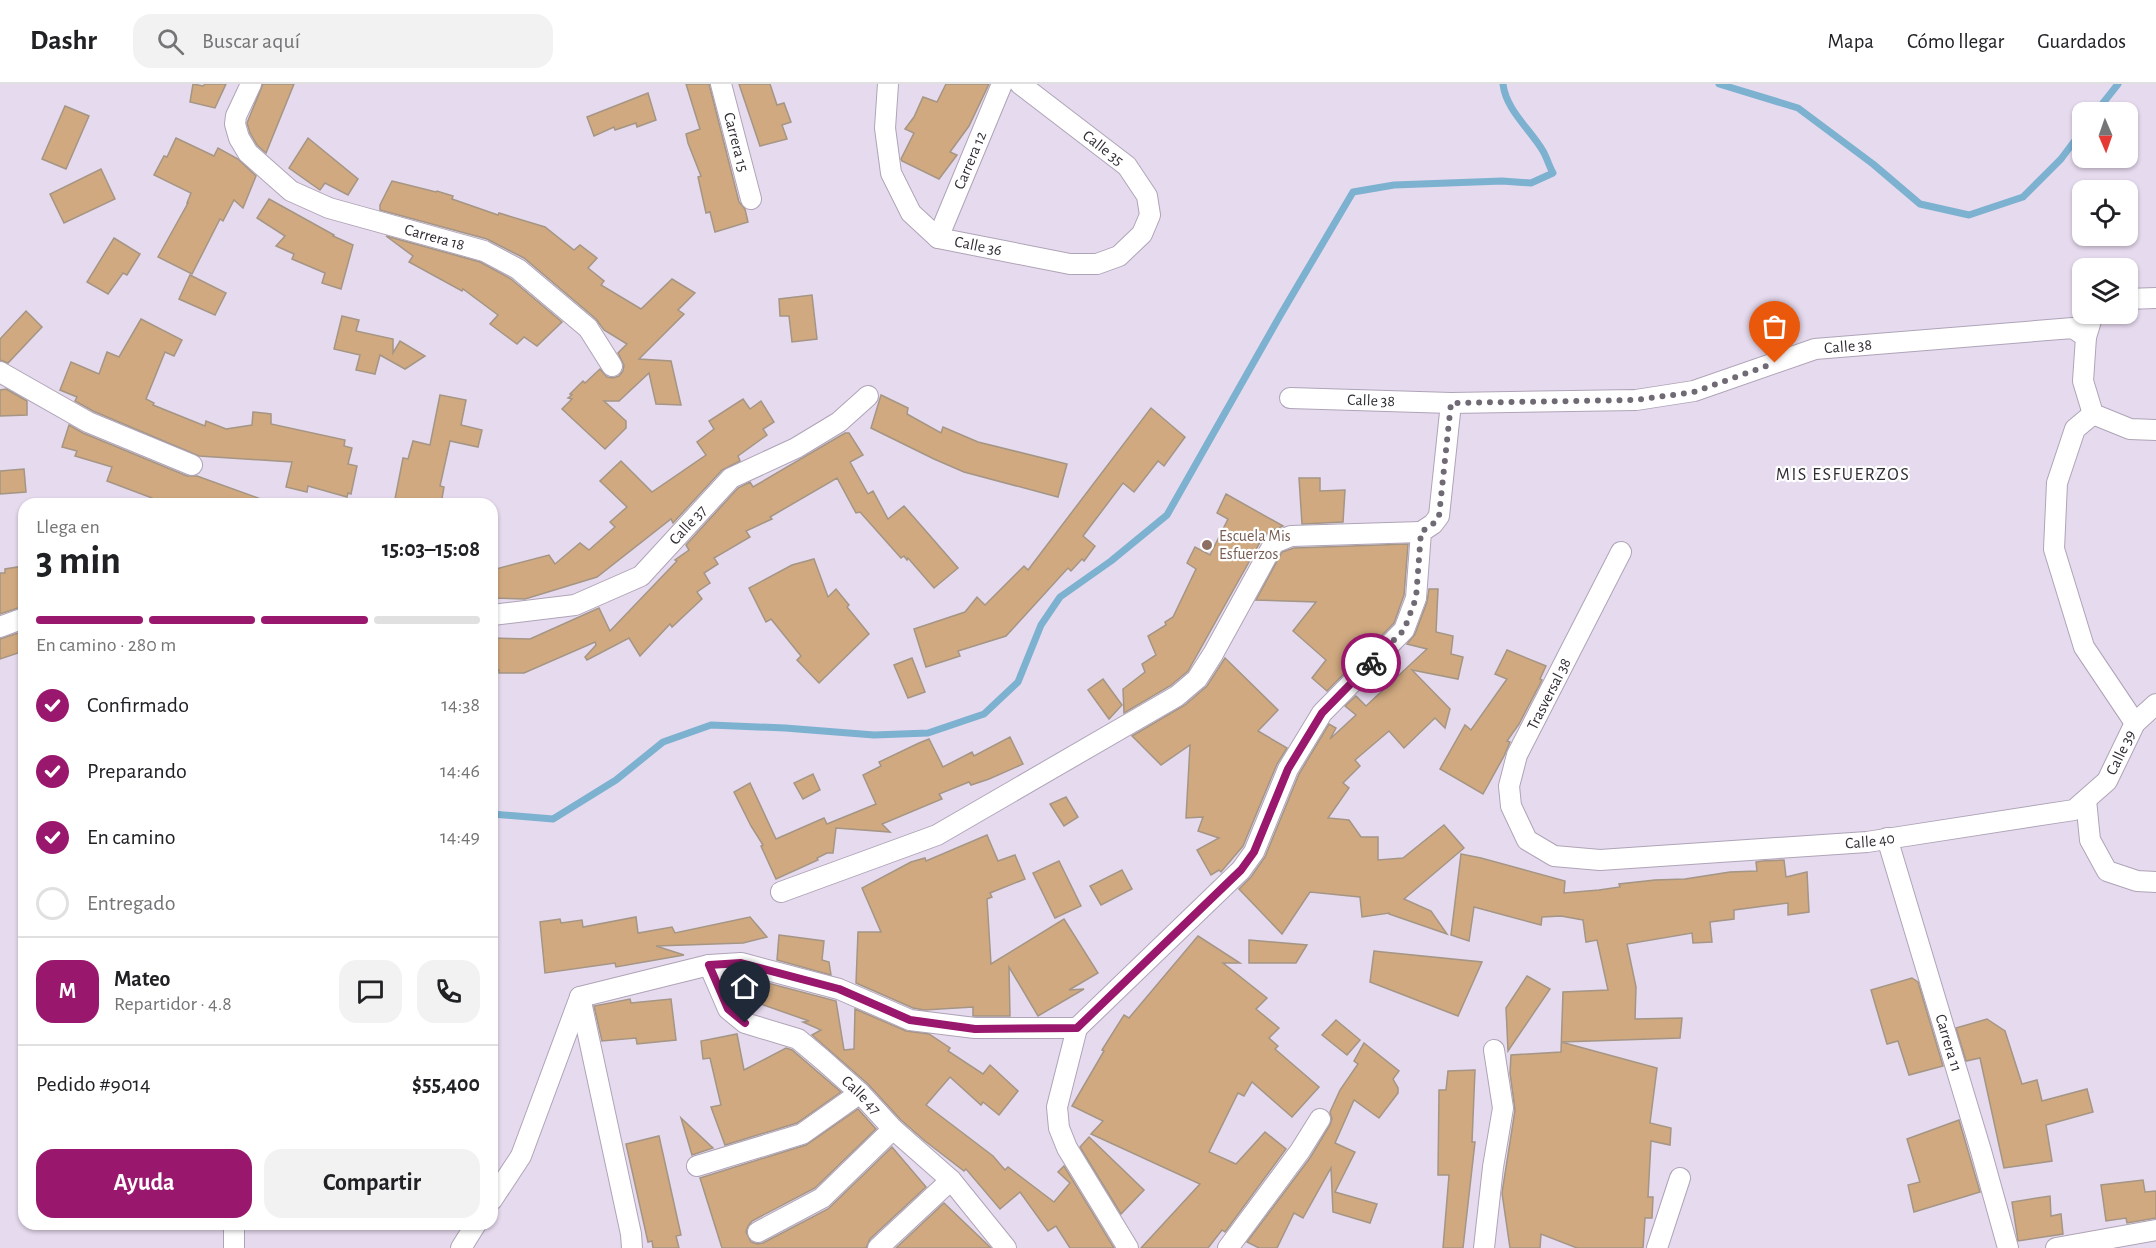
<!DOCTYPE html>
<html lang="es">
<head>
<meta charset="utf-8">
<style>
	body { margin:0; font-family:"Alegreya Sans",sans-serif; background:#f2f2f2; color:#202124; height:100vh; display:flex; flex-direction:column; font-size:22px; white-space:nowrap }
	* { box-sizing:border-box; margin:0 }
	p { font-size:20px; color:#757577 }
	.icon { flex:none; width:33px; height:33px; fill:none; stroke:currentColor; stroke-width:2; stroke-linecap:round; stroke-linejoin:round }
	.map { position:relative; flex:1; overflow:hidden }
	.sheet { position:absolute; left:18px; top:414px; width:480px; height:732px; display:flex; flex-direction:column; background:#fff; border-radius:18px; box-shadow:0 2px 4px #0004 }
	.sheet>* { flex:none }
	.needle { width:39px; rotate:178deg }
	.fabs { position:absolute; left:2072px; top:18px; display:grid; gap:12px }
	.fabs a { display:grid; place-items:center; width:66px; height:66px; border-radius:12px; background:#fff; box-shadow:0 2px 4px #0004; font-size:30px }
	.pin { position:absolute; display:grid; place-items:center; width:51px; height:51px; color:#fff; margin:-62px -26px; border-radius:50% 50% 50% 0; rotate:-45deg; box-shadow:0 0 6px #0007 }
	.pin .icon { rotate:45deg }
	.courier { position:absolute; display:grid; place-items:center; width:60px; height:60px; margin:-30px; border:4px solid #99176c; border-radius:50%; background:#fff; color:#222; box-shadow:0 2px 8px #0007 }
	.overview em { font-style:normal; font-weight:700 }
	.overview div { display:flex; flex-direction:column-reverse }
	.overview { display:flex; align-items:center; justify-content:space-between; height:102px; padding:0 18px }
	h1 { font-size:39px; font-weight:700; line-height:45px }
	.bar { display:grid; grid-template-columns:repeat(4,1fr); gap:9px 6px; align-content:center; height:72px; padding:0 18px }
	.bar i { height:8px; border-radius:4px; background:#e0e0e0 }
	.bar .active { background:#99176c }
	.bar p { grid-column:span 4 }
	.line { display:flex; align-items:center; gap:15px; padding:0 18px; border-top:2px solid #e0e0e0 }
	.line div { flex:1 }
	.round { display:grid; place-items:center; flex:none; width:63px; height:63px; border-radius:18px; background:#f2f2f2 }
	ol { padding:0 18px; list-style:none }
	li { display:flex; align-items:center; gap:18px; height:66px }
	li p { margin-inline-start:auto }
	li .icon { padding:6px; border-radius:50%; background:#99176c; color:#fff; stroke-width:4 }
	li:last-child { color:#757577 }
	li i { width:33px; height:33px; border:3px solid #e0e0e0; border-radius:50% }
	.action { display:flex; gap:12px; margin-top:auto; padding:12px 18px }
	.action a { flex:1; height:69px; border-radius:18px; background:#99176c; color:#fff; font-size:24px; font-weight:700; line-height:69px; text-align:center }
	.action a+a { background:#f2f2f2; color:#202124 }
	header { display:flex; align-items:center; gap:36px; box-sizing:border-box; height:84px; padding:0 30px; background:#fff; border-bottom:2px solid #e0e0e0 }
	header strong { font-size:28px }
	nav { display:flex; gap:33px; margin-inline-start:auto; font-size:21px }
	.search { width:420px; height:54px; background:#f2f2f2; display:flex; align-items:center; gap:15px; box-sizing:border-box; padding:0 21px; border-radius:18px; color:#757577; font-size:22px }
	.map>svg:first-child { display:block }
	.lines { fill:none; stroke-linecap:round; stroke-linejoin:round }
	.stream { stroke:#7cb1d0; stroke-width:7 }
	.building { fill:#d0a980; stroke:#a49584; stroke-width:1.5 }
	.minor-casing { stroke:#afa4b7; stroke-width:22 }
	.minor { stroke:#fff; stroke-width:20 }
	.done { stroke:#706a75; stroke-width:6; stroke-dasharray:0 10.8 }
	.route { stroke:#99176c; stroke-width:8 }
	.education-dot { fill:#8d6e63; stroke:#fff; stroke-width:2 }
	.labels { text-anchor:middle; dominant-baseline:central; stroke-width:4.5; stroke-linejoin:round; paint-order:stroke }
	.street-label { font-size:16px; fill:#312d34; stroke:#fff }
	.education-label { font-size:16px; fill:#785e54; stroke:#fff; text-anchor:start }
	.neighbourhood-label { font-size:18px; letter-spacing:1.5px; fill:#312d34; stroke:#fff }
</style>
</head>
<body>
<header>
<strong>Dashr</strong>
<div class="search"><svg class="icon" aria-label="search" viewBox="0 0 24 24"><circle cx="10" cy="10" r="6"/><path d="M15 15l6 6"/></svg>Buscar aquí</div>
<nav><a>Mapa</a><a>Cómo llegar</a><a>Guardados</a></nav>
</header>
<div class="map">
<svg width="2156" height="1164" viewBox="0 0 2156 1164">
	<rect width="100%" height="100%" fill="#e6daee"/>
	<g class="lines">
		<g class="stream">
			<polyline points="1719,0 1798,24 1873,80 1920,120 1969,131 2023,113 2061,75 2082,47"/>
			<polyline points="2096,28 2118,0"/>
			<path d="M492,730l61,5 63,-39 47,-38 48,-17 74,3 89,7 54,-2 56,-19 34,-32 23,-57 19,-28 51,-36 56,-46 114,-201 72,-122 41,-7 108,-4 29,2 22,-10c-4,-7 -6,-15 -10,-22 -13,-22 -37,-41 -40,-67"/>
		</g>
	</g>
	<g class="building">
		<polygon points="193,0 203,2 205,0 226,0 215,24 190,18"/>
		<polygon points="263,0 294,0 266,69 257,61 250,49 247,39"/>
		<polygon points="686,0 709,0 739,118 745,125 748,138 715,148 710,128 706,129 698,93 701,92 688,59 686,50 700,45"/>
		<polygon points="739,0 770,0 777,21 784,19 791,38 782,41 787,55 760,62"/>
		<polygon points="946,0 989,0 969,42 950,68 957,71 939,95 902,77 901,75 914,49 905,45 914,33 923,13 937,18"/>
		<polygon points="648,9 656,36 637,43 636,39 615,46 614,43 594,52 587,33"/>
		<polygon points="65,22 89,32 66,85 42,75"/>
		<polygon points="176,54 214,72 218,64 238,75 256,92 243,124 234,116 223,137 220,135 192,190 158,173 188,119 187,119 191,109 154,91 164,72 167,73"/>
		<polygon points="308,54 358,95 348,111 325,99 320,106 289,84"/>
		<polygon points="101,85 115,115 64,139 50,110"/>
		<polygon points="392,97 436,108 437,107 453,112 452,115 498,131 499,129 545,143 574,166 580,161 597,174 588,184 604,197 601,201 641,225 672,195 695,209 678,226 684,230 639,275 671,277 681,321 656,320 649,289 619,317 604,317 626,337 626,344 605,365 562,325 572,315 568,314 572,311 570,310 583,297 585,299 600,285 607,293 613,294 619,292 623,287 624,281 618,269 627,260 604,246 596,235 524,174 487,155 380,126 380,121"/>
		<polygon points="269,115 334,151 333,152 353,161 341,205 322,199 325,189 292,175 294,170 276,162 285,152 257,134"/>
		<polygon points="386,152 480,178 511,195 562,238 537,262 524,253 517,260 490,240 498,231 463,205 462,207 409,178 413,172"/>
		<polygon points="114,154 140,170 127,191 123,189 108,210 87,198"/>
		<polygon points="190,191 226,209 215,231 179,215"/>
		<polygon points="812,211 817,255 792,258 789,232 780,232 779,215"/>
		<polygon points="26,227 42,243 8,279 0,276 0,255"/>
		<polygon points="342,232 359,236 356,247 393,255 393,269 400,257 425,272 405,285 380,271 375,290 356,286 360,271 334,265"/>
		<polygon points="141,235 182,256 174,272 165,268 146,315 154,319 153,321 205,342 206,337 226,345 252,341 253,328 271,330 271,340 345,356 344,362 352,364 348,380 357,382 351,410 348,409 347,413 308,402 307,408 286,403 292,378 199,372 93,327 75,317 77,313 60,306 71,278 99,290 107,268 119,273"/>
		<polygon points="6,305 27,317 27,331 0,332 0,306"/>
		<polygon points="440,311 466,316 461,341 482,346 478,363 450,357 440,402 444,403 441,420 394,420 403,374 408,375 413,357 430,361"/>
		<polygon points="881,311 908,324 907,330 941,349 943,343 978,358 1067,380 1058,413 964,388 934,375 871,344"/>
		<polygon points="743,315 750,325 761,317 774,338 763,345 767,351 738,372 740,377 722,386 673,439 671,435 597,493 525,515 492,514 492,486 549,471 555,480 580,459 589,466 615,443 610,438 627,423 600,397 621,377 652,408 706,371 697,358 714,345 709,337"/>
		<polygon points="1151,324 1185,353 1164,382 1158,377 1134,408 1123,399 1083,452 1095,462 1084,477 1082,475 1071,487 1068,484 1006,552 958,567 960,572 926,583 914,545 965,528 977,513 985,521 1024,482 1028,486"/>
		<polygon points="69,341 83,349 187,392 197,392 269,418 269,420 150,420 152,414 107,397 112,383 75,372 77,367 62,363"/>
		<polygon points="845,349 849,349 863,371 850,378 868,410 873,407 888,435 904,422 958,484 934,504 908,474 907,476 904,472 901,474 860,428 856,429 837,394 770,433 772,435 746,447 750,453 714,474 718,480 704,489 710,499 697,508 702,515 672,543 670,540 640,572 629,554 587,576 585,573 596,561 595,558 524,589 499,589 499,586 492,586 492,554 530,555 599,524 610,547 677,477 675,476 689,466 686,461 738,404 750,398 753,403"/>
		<polygon points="24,385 26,408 0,410 0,387"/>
		<polygon points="1299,394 1320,394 1320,407 1345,406 1343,438 1302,440"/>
		<polygon points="1226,410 1283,442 1269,448 1263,453 1188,587 1170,602 1124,629 1123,605 1145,588 1142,580 1156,571 1148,552 1166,541 1165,538 1173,533 1196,485 1187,479 1195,463 1210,471 1228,435 1217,429"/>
		<polygon points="1408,460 1404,511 1394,539 1327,607 1312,594 1326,576 1293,547 1316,518 1256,516 1282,468 1294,464"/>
		<polygon points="814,475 828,513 836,505 849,521 847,523 869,550 819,599 797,576 801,572 771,535 766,538 749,504 792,481"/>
		<polygon points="24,482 24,522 0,530 0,489 5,489 5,485"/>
		<polygon points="1429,505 1438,505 1436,548 1453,552 1451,570 1463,573 1458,595 1412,586 1450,625 1445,644 1435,634 1404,664 1389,647 1355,676 1360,682 1343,699 1349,704 1328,734 1349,736 1361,753 1378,753 1378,776 1403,774 1444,741 1464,764 1404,815 1431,827 1447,850 1389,830 1389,829 1362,833 1360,813 1310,808 1282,850 1239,805 1251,793 1265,773 1299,690 1329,640 1336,644 1330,655 1356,631 1345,622 1356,612 1366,622 1427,565 1407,560 1415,550 1427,518"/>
		<polygon points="24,547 24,567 0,575 0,555"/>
		<polygon points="1507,566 1546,582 1540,595 1542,596 1519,640 1507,657 1510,658 1504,672 1483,710 1440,685 1465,641 1471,646 1507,595 1495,590"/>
		<polygon points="912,574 925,608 908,614 894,581"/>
		<polygon points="1225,574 1278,626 1258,647 1287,664 1277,680 1243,762 1221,788 1219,786 1211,791 1197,766 1219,754 1198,747 1203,733 1186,734 1190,661 1161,681 1132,652 1185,621 1207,602"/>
		<polygon points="1103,595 1122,621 1109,635 1088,606"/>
		<polygon points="1010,653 1023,680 989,695 971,701 969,698 939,710 942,715 882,740 890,748 836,744 833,769 827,769 817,774 818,776 776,795 761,762 763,761 751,742 734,708 750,699 776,755 824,734 827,740 876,720 863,691 881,682 879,678 919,659 929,655 943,683 972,668 974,672"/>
		<polygon points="813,690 820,706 803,715 794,699"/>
		<polygon points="1066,713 1078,733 1064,742 1050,720"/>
		<polygon points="987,751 998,777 1015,771 1025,795 990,809 992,813 987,815 991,880 1064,835 1098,889 1069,906 1084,905 1038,932 1009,883 1010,932 973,932 973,923 924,926 913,924 856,899 858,848 881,848 862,804 911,778 925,774 926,777"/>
		<polygon points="1461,770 1481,774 1565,797 1564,809 1599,806 1620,803 1619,800 1655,796 1685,795 1730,788 1757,787 1756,778 1762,777 1784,776 1786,793 1807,788 1809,828 1788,831 1788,819 1734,826 1734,835 1710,838 1712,858 1693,859 1692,849 1627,860 1636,903 1635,935 1682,934 1680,954 1561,958 1657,984 1650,1039 1671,1044 1670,1061 1651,1057 1648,1113 1653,1113 1652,1134 1645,1134 1643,1164 1577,1164 1541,1150 1540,1164 1510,1164 1502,1109 1515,1026 1510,989 1511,971 1561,968 1563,908 1608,906 1597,856 1586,858 1583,836 1561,832 1542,833 1541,841 1474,823 1469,857 1451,851"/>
		<polygon points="1059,777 1081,822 1055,834 1033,789"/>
		<polygon points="1122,786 1132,805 1101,821 1090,802"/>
		<polygon points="636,833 638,849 672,843 675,849 750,833 767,853 743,859 656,862 684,871 616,883 615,879 545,889 540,838 560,835 561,839 582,836 583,843"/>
		<polygon points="779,851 824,857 822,876 829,878 831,891 777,876"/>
		<polygon points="1198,852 1240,879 1223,879 1267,914 1256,925 1279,944 1269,954 1278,962 1275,965 1319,1003 1292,1033 1252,998 1244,1012 1238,1009 1209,1068 1236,1080 1265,1048 1286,1065 1225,1148 1222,1146 1208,1164 1141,1164 1200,1100 1091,1050 1103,1037 1072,1022 1104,967 1102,966 1124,931 1129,934"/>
		<polygon points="1249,856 1307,861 1296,879 1249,879"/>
		<polygon points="1374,867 1383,868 1482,878 1458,932 1370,898"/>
		<polygon points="1527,892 1550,905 1508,967 1506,924"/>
		<polygon points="749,894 836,917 844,966 854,965 855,925 906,947 929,950 950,964 948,967 983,990 990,981 1018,1007 999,1031 983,1018 981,1021 950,993 926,1021 993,1072 1005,1086 1008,1083 1054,1118 1070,1099 1058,1088 1064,1082 1114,1164 1070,1164 1056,1142 1048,1147 1020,1108 1000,1125 966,1085 964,1087 925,1057 901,1036 868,1000 812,951 821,946 803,938 809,937 752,917 746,904"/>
		<polygon points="1912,894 1918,898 1943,982 1909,991 1898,957 1887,960 1871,906"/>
		<polygon points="630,915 631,919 671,915 676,956 637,960 636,954 602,957 594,922"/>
		<polygon points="1987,935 2005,947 2022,1000 2037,996 2042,1017 2087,1005 2093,1028 2046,1041 2052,1077 2004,1084 1980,974 1966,977 1956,944"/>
		<polygon points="1336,936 1360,956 1347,971 1322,951"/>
		<polygon points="737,950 744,986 786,964 792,966 841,1008 797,1039 725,1061 711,1023 721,1021 710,974 703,975 701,957"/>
		<polygon points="1364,959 1399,987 1393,995 1398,1004 1398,1009 1379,1034 1354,1016 1335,1059 1355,1068 1335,1108 1377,1120 1370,1139 1333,1128 1331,1084 1303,1134 1294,1129 1277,1164 1259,1164 1247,1158 1310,1074 1330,1041 1332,1035 1330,1028 1340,1006 1358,980 1354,977"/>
		<polygon points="1475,986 1472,1058 1475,1058 1463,1164 1443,1164 1449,1091 1438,1091 1439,1006 1446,1006 1448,987"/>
		<polygon points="858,1025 876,1045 815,1104 752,1137 748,1142 746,1148 751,1158 757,1160 763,1159 828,1125 892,1063 926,1103 870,1155 866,1164 722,1164 700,1094 806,1061"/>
		<polygon points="681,1034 713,1064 692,1071"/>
		<polygon points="1959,1036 1980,1108 1914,1128 1908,1101 1920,1098 1907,1055"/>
		<polygon points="659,1052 681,1151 676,1152 679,1164 653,1164 652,1157 648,1158 626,1060"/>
		<polygon points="1089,1053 1144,1106 1121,1130 1080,1063"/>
		<polygon points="2143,1096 2145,1108 2156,1107 2156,1134 2127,1139 2126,1134 2106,1137 2101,1101"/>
		<polygon points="2050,1112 2051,1132 2061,1130 2063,1150 2018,1157 2012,1118"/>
		<polygon points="944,1119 991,1164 896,1164"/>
	</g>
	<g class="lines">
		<defs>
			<g id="minor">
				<path id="s1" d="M251,0l-15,32 -1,8 4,14 9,15 43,38 38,17 155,43 34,18 70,59 24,38"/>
				<path id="s2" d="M721,0l30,115"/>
				<path id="s3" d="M888,0l-3,44 6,45 20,40 27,25 132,26h27l22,-8 23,-22 8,-19 -3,-19 -20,-30 -107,-82"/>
				<path id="s4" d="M938,154l64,-154"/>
				<polyline points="2127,215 2156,214"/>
				<polyline points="2086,253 2093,230"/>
				<polyline points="0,288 88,338 192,381"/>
				<path id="s5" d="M1290,314l161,5 185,-3 58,-9 121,-42 258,-21 13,9 -3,44 10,33 37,15 26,1"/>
				<polyline points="2093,330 2075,345 2057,399 2054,465 2084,563 2135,639"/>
				<path id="s6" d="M1621,468l-104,203 -8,31 2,20 16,34 27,16 46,4 267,-18 207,-32 33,-29 28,-58 21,-19"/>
				<path id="s7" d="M492,531l83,-10 66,-29 90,-98 65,-30 43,-26 29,-26"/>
				<polyline points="0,543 24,534"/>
				<polyline points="2086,716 2090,756 2107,787 2137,797 2156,798"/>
				<path id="s8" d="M1887,754l94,313 27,97"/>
				<polyline points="781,808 937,751 1177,612 1197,595 1213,570 1274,459 1291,452 1421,448"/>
				<path id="s9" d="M709,881l19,44 17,14 53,16 25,21 37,33 33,36 58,51 55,68"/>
				<polyline points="580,913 631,1150 632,1164"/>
				<polyline points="1077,944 1057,1023 1059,1044 1067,1064 1128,1164"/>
				<polyline points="697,1082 802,1050 860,1009"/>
				<polyline points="492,1116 521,1072 580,913 709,881 741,879 839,905 910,936 975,944 1077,944 1241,786 1254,768 1288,685 1322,629 1404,546 1416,514 1421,448 1433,440 1439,432 1451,319"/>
				<polyline points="758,1148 822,1114 893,1045"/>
				<polyline points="234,1164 234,1140"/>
				<polyline points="461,1164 476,1140"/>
				<polyline points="878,1164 951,1096"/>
				<polyline points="1228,1164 1300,1067 1320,1035"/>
				<polyline points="1484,1164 1493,1083 1503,1024 1494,966"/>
				<polyline points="1657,1164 1680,1094"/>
				<polyline points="2056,1164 2156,1146"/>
			</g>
		</defs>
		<use href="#minor" class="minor-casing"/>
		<use href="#minor" class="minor"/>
	</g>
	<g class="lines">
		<polyline class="done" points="1371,579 1404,546 1416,514 1421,448 1433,440 1439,432 1451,319 1636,316 1694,308 1775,279"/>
		<polyline class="route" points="745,939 728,925 709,881 741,879 839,905 910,936 975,945 1077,944 1241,786 1254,768 1288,685 1322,629 1371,579"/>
	</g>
	<circle class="education-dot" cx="1207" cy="461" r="6"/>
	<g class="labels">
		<g class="street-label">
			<text stroke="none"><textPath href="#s2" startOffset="60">Carrera 15</textPath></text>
			<text transform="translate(1103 64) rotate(38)">Calle 35</text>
			<text stroke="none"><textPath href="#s4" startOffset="84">Carrera 12</textPath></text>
			<text stroke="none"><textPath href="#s1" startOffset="284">Carrera 18</textPath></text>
			<text stroke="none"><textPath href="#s3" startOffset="212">Calle 36</textPath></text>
			<text stroke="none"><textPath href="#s5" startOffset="566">Calle 38</textPath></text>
			<text stroke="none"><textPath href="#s5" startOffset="81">Calle 38</textPath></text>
			<text stroke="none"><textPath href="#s7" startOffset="225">Calle 37</textPath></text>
			<text transform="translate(1549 610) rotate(-63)">Trasversal 38</text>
			<text stroke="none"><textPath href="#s6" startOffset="948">Calle 39</textPath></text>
			<text stroke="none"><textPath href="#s6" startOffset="666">Calle 40</textPath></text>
			<text stroke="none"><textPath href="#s8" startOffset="214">Carrera 11</textPath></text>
			<text stroke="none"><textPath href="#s9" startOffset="210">Calle 47</textPath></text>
		</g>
		<g class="education-label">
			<text x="1219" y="452">Escuela Mis<tspan x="1219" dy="18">Esfuerzos</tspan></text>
		</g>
		<g class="neighbourhood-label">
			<text x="1843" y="391">MIS ESFUERZOS</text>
		</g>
	</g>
</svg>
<div class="fabs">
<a><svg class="needle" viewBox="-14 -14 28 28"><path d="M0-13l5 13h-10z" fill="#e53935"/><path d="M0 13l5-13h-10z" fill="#757577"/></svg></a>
<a><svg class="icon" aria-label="locate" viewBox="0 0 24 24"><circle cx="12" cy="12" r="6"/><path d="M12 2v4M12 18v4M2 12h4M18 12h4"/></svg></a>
<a><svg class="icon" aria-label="layers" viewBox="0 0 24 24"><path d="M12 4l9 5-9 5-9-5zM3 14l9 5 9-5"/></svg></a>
</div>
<div class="pin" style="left:1775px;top:279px;background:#ea580c"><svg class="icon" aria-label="bag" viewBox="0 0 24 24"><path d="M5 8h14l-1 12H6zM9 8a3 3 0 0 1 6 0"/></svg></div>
<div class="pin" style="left:745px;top:939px;background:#1f2937"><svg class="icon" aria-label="home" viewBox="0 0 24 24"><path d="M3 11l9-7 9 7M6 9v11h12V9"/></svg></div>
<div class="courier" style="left:1371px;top:579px"><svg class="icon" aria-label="bike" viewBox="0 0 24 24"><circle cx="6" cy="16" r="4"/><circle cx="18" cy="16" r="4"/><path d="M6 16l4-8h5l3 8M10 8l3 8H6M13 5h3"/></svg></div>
<section class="sheet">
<div class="overview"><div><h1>3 min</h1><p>Llega en</p></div><em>15:03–15:08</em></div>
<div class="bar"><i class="active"></i><i class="active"></i><i class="active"></i><i></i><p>En camino · 280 m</p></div>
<ol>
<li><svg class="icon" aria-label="check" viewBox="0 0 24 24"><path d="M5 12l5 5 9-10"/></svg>Confirmado<p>14:38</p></li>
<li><svg class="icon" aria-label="check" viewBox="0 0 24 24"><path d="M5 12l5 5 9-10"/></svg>Preparando<p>14:46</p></li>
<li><svg class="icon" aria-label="check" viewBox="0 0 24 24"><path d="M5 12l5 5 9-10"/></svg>En camino<p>14:49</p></li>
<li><i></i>Entregado</li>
</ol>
<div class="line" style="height:108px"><b class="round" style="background:#99176c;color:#fff">M</b><div><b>Mateo</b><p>Repartidor · 4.8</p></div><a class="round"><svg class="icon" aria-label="chat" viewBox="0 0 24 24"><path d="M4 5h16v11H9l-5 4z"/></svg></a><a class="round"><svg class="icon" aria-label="phone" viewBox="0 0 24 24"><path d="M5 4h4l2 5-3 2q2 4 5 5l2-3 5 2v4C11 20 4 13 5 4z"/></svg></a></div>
<div class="line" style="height:78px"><div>Pedido #9014</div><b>$55,400</b></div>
<div class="action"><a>Ayuda</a><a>Compartir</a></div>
</section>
</div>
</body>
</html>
